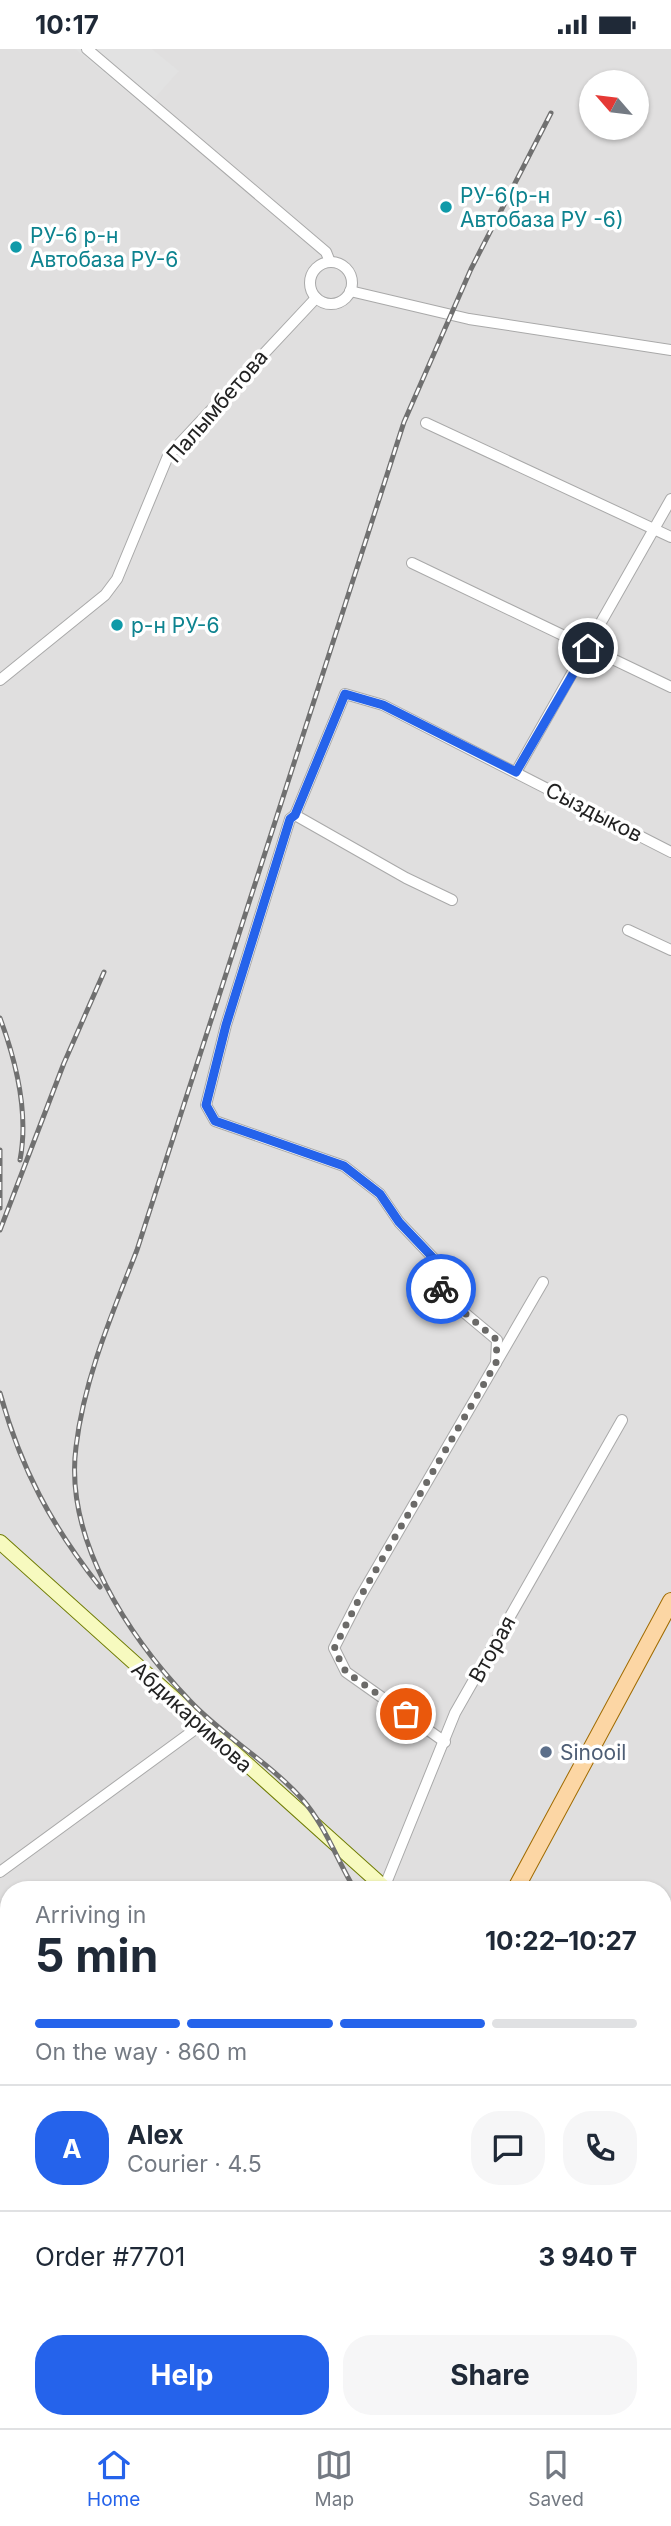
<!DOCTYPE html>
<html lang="en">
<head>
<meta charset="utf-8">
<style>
	body { margin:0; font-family:Inter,sans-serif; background:#f6f6f7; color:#1f2937; height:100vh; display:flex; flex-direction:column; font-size:26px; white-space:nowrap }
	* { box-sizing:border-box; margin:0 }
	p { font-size:23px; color:#747a83 }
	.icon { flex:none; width:38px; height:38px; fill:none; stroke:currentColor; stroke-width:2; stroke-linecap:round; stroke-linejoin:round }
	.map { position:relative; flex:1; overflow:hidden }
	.drawer { position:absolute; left:0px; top:1832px; width:672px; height:548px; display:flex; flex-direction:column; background:#fff; border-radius:28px 28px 0 0; box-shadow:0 2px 5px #0004 }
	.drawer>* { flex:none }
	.needle { width:46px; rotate:298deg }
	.fabs { position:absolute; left:579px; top:21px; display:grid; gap:14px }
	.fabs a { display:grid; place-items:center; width:70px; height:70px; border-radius:50%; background:#fff; box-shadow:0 2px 5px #0004; font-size:35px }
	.pin { position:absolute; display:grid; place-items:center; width:60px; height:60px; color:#fff; margin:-30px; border:4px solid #fff; border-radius:50%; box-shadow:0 2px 7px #0007 }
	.courier { position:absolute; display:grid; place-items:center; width:70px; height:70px; margin:-35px; border:5px solid #2563eb; border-radius:50%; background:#fff; color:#222; box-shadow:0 2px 9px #0007 }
	.summary em { font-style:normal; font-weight:700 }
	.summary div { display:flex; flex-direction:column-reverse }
	.summary { display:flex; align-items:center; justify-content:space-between; height:119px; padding:0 35px }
	h1 { font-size:46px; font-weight:700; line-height:52px }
	.bar { display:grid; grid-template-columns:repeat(4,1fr); gap:10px 7px; align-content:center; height:84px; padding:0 35px }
	.bar i { height:9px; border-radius:5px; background:#e0e1e3 }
	.bar .on { background:#2563eb }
	.bar p { grid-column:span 4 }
	.line { display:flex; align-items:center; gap:18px; padding:0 35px; border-top:2px solid #e0e1e3 }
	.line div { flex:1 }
	.round { display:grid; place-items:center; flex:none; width:74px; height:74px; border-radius:28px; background:#f6f6f7 }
	.cta { display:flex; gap:14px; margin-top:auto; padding:14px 35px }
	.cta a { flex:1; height:80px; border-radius:28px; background:#2563eb; color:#fff; font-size:28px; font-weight:700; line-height:80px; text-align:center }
	.cta a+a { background:#f6f6f7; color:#1f2937 }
	.status { display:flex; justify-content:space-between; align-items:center; height:49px; padding:0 35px; background:#fff; direction:ltr }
	.status svg { height:19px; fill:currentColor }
	.dock { display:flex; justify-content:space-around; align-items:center; height:98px; border-top:2px solid #e0e1e3; background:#fff; font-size:19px; color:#747a83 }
	.dock a { display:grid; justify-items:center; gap:4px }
	.dock .on { color:#2563eb }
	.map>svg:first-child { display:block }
	.residential { fill:#e0dfdf; fill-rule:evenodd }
	.parking { fill:#e2e2e2 }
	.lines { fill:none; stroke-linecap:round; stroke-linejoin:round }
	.minor-casing { stroke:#a9a9a9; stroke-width:12 }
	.secondary-casing { stroke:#707d05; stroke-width:16 }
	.primary-casing { stroke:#a06b00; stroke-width:18 }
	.minor { stroke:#fff; stroke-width:10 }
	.secondary { stroke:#f7fabf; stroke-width:14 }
	.primary { stroke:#fcd6a4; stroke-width:16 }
	.rail-casing { stroke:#707070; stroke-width:5 }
	.rail { stroke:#fff; stroke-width:2.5; stroke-dasharray:8; stroke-linecap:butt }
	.done { stroke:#6b6a68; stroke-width:7; stroke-dasharray:0 12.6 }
	.route { stroke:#2563eb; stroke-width:9 }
	.culture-dot { fill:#0f9aa8; stroke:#fff; stroke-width:2.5 }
	.service-dot { fill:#5c6f8a; stroke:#fff; stroke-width:2.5 }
	.labels { text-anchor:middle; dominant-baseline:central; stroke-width:7; stroke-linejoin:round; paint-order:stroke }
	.culture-label { font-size:21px; fill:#0d838f; stroke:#fff; text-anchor:start }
	.street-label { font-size:21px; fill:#222; stroke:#fff }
	.service-label { font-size:21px; fill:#4e5e75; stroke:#fff; text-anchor:start }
</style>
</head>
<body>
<div class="status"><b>10:17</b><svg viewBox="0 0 49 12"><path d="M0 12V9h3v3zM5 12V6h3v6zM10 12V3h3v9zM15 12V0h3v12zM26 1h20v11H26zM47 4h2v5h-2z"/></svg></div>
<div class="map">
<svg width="671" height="2379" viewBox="0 0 671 2379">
	<rect width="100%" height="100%" fill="#f2efe9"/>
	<path class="residential" d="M0,0h671v2379h-671zM592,33h45v46h-45zM9,1841h654v530h-654z"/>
	<polygon class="parking" points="75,0 152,0 179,22 146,59"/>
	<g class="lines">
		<defs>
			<g id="minor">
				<polyline points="87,0 326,203 330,213"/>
				<circle cx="331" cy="234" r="21"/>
				<polyline points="350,242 469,270 671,301"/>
				<polyline points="426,374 671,488"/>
				<polyline points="412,514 671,638"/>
				<polyline points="0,631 105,546 117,530 168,407 316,249"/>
				<polyline points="516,723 671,450"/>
				<polyline points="295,766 290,770 226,976 206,1056 215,1072 344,1117 380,1145 399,1173 438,1214 442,1245 497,1291 496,1314"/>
				<polyline points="452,851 406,829 295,766 345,645 383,656 671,803"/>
				<polyline points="628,881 671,901"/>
				<polyline points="445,1693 346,1623 334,1599 359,1550 543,1233"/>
				<polyline points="0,1823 201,1676"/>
				<polyline points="384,1839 455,1664 622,1371"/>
			</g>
			<polyline id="secondary" points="0,1493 387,1841"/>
			<g id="primary">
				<polyline points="515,1841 671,1552"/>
				<polyline points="209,2379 214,2371"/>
			</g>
		</defs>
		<use href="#minor" class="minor-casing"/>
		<use href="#secondary" class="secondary-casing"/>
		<use href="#primary" class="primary-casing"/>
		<use href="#minor" class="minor"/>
		<use href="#secondary" class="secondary"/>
		<use href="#primary" class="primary"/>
		<defs>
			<g id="rail">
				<path d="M0,969c16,43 29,95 20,142"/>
				<polyline points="0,1101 0,1159"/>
				<polyline points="0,1181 64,1014 104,923"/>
				<path d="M0,1344c21,76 51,132 100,194"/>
				<path d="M355,1841c-18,-30 -30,-65 -53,-91 -33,-37 -78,-62 -112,-98 -61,-64 -126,-161 -114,-254 8,-68 36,-133 61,-197l267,-828 67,-153 80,-156"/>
				<polyline points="663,1869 671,1855"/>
				<polyline points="663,2049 671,2071"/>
				<polyline points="663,2099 671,2105"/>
				<polyline points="663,2179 671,2184"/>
			</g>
		</defs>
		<use href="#rail" class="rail-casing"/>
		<use href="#rail" class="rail"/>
	</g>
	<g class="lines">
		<polyline class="done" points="406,1665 346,1623 334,1600 359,1550 496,1314 497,1291 442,1245 441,1240"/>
		<polyline class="route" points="441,1240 438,1214 399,1173 380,1145 344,1117 215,1072 206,1056 226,976 290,770 295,766 345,645 383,656 516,723 588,599"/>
	</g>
	<g class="culture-dot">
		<circle cx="446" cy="158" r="7"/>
		<circle cx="16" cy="198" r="7"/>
		<circle cx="117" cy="576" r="7"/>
	</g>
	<circle class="service-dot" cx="546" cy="1703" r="7"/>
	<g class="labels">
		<g class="culture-label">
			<text x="460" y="146">РУ-6(р-н<tspan x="460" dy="24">Автобаза РУ -6)</tspan></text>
			<text x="30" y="186">РУ-6 р-н<tspan x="30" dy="24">Автобаза РУ-6</tspan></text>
			<text x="131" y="576">р-н РУ-6</text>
		</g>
		<g class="street-label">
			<text transform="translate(217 357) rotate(-49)">Палымбетова</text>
			<text transform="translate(594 763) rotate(27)">Сыздыков</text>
			<text transform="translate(492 1600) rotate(-61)">Вторая</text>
			<text transform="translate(192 1668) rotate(42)">Абдикаримова</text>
		</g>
		<g class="service-label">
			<text x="560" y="1703">Sinooil</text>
		</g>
	</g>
</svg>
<div class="fabs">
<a><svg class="needle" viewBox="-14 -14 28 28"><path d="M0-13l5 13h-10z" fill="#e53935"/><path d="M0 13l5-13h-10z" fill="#747a83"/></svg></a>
</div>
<div class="pin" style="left:406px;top:1665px;background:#ea580c"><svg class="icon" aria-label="bag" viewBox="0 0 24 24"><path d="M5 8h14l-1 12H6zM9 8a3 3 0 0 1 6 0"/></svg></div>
<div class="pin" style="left:588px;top:599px;background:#1f2937"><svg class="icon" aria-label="home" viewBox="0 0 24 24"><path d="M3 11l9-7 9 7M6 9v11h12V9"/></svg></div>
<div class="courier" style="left:441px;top:1240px"><svg class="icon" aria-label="bike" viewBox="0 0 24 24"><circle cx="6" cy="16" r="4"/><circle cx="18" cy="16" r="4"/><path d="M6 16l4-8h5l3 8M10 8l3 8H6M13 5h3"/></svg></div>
<section class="drawer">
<div class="summary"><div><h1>5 min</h1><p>Arriving in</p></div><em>10:22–10:27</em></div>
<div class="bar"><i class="on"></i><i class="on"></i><i class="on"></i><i></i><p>On the way · 860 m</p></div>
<div class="line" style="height:126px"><b class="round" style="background:#2563eb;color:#fff">A</b><div><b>Alex</b><p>Courier · 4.5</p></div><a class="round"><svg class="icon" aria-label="chat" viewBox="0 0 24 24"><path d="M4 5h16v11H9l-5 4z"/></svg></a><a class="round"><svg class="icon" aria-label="phone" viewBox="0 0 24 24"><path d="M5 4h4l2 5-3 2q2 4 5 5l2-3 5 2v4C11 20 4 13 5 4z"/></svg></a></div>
<div class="line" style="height:91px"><div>Order #7701</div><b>3 940 ₸</b></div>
<div class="cta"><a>Help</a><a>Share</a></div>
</section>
</div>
<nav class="dock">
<a class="on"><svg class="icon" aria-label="home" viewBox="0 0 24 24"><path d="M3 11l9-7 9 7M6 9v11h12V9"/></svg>Home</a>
<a><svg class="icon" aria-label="map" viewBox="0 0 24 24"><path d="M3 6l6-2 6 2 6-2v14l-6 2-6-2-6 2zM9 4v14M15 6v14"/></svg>Map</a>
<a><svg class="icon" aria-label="saved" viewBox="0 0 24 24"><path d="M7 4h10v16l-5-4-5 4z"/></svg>Saved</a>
</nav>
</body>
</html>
